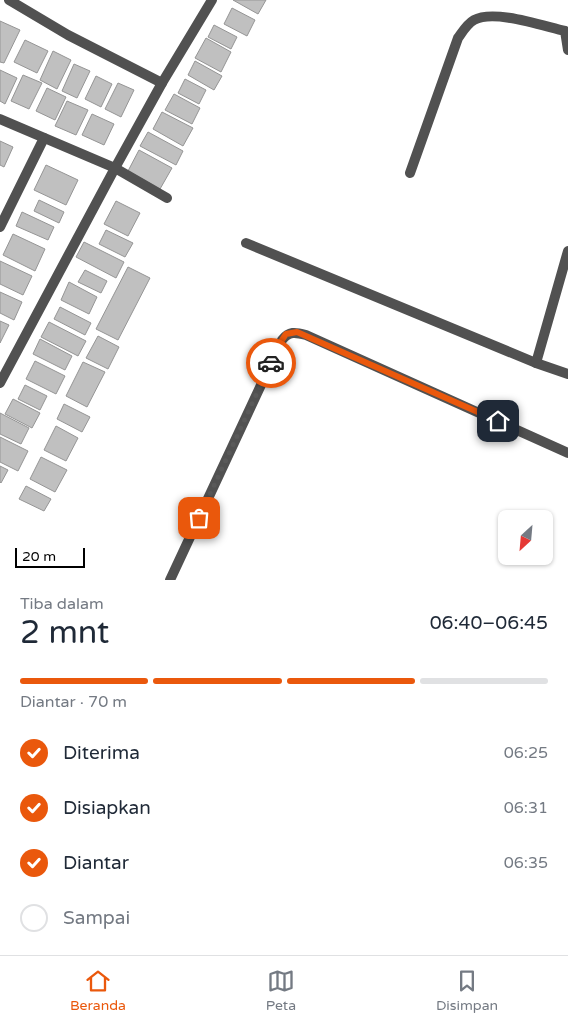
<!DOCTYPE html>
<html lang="id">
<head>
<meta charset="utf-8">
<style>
	body { margin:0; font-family:"Varela Round",sans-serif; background:#f6f6f7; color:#1f2937; height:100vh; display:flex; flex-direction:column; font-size:19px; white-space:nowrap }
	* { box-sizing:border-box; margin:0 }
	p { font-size:16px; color:#747a83 }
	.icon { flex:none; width:28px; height:28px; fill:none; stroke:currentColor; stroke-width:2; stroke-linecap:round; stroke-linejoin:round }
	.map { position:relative; height:580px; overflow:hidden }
	.side { display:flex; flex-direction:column; background:#fff; flex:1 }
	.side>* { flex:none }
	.needle { width:32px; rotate:206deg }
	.buttons { position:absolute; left:498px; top:510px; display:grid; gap:10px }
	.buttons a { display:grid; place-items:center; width:55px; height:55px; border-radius:8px; background:#fff; box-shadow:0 1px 4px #0004; font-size:25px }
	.scale { position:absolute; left:15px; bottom:12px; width:70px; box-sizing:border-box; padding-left:5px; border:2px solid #000; border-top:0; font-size:14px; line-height:18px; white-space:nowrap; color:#000; -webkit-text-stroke:4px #fff; paint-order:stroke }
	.pin { position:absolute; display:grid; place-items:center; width:42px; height:42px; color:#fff; margin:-21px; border-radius:10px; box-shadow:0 2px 8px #0006 }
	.courier { position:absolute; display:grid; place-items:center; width:50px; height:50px; margin:-25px; border:4px solid #ea580c; border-radius:50%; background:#fff; color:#222; box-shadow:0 1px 6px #0007 }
	.overview em { font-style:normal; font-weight:600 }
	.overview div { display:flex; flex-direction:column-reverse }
	.overview { display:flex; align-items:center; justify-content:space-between; height:85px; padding:0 20px }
	h1 { font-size:32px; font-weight:600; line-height:38px }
	.bar { display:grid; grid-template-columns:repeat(4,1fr); gap:8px 5px; align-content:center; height:60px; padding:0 20px }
	.bar i { height:6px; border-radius:4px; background:#e0e1e3 }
	.bar .current { background:#ea580c }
	.bar p { grid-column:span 4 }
	ol { padding:0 20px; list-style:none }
	li { display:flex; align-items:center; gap:15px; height:55px }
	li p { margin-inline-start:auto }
	li .icon { padding:5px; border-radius:50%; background:#ea580c; color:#fff; stroke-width:4 }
	li:last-child { color:#747a83 }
	li i { width:28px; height:28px; border:2px solid #e0e1e3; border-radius:50% }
	.menu { display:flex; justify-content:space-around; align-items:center; height:70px; border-top:1px solid #e0e1e3; background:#fff; font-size:14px; color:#747a83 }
	.menu a { display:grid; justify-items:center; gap:2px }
	.menu .current { color:#ea580c }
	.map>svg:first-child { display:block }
	.building { fill:#c0c0c0; stroke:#959595 }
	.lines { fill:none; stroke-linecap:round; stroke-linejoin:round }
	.lane { stroke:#515151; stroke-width:10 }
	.street { stroke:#515151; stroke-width:10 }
	.done { stroke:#595959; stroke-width:5; stroke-dasharray:0 9 }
	.route { stroke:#ea580c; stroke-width:6 }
</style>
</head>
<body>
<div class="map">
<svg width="568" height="580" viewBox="0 0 568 580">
	<rect width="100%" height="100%" fill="#fff"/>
	<g class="building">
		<polygon points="233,0 266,0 258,14"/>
		<polygon points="232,8 255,20 247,36 224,24"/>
		<polygon points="0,21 20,30 4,63 0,62"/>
		<polygon points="214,25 237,37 231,49 208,37"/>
		<polygon points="206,38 231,52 221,72 195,58"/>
		<polygon points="25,40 48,51 37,73 14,62"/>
		<polygon points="53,51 71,60 57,89 40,80"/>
		<polygon points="195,61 222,76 214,90 188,75"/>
		<polygon points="74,64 90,71 77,98 62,91"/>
		<polygon points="0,70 17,78 5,104 0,101"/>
		<polygon points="23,75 42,83 29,109 11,101"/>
		<polygon points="96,76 112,84 101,107 85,99"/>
		<polygon points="185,79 206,90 199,104 178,93"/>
		<polygon points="118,83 134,90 121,117 105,109"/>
		<polygon points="47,88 66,97 55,120 36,111"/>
		<polygon points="174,94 200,108 192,124 165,110"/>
		<polygon points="67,101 88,110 76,135 55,126"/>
		<polygon points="162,112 193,128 183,146 153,129"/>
		<polygon points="92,114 114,124 104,145 82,135"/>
		<polygon points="148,132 183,151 176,165 140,146"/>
		<polygon points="0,141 13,147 4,167 0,165"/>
		<polygon points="139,150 172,168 160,189 128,171"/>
		<polygon points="46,165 78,180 66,205 34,190"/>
		<polygon points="39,200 64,212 59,223 34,211"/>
		<polygon points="116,201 140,213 128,236 104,224"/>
		<polygon points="22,212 54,227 48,240 16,226"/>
		<polygon points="106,230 133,243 125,257 99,244"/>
		<polygon points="13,234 45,249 35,271 3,255"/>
		<polygon points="84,242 124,262 116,278 76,257"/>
		<polygon points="0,261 32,276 23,295 0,284"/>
		<polygon points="128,267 150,278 118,340 96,329"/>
		<polygon points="85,270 107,281 101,293 78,282"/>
		<polygon points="69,282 97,297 89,314 61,300"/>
		<polygon points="0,292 22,302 14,320 0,313"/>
		<polygon points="60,307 91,323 85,335 54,319"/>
		<polygon points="0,321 9,325 0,343"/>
		<polygon points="49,322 86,341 78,356 41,337"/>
		<polygon points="98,336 119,347 108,369 86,358"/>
		<polygon points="40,339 72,356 65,370 33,354"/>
		<polygon points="35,361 65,376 56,394 26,379"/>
		<polygon points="83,362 105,372 87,407 66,396"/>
		<polygon points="25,385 47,396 40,410 18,399"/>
		<polygon points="13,399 40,413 32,428 5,414"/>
		<polygon points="64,404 90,417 82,432 57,419"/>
		<polygon points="0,413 29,428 21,444 0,434"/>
		<polygon points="56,426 78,438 66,461 44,450"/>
		<polygon points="0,437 28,451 18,471 0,462"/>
		<polygon points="41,457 67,470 55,492 30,479"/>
		<polygon points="0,466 8,470 1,483 0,482"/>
		<polygon points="26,486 51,499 44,511 19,499"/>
	</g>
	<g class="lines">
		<g class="lane">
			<path d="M410,173l48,-135c5,-7 9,-14 16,-18 20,-11 69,6 91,11l3,19"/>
			<polyline points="246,243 536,363 568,374"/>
			<polyline points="536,363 568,251"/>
			<path d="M170,580l112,-240c7,-9 13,-8 24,-5l262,118"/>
		</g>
		<g class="street">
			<polyline points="9,0 68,35 162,83"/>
			<polyline points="0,119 115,168 167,198"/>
			<polyline points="0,227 44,138"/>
			<polyline points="0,383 115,168 162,83 212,0"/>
		</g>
	</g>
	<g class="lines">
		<polyline class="done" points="199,518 271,363"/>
		<polyline class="route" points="271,363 282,340 286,334 297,332 498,421"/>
	</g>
</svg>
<div class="buttons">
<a><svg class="needle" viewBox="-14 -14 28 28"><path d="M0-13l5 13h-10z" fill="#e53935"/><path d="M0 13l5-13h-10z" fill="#747a83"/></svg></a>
</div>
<div class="scale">20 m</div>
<div class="pin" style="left:199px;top:518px;background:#ea580c"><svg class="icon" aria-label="bag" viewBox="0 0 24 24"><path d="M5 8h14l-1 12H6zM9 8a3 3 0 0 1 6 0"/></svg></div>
<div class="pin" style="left:498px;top:421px;background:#1f2937"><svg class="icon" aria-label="home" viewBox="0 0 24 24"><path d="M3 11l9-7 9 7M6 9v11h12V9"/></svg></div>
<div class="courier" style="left:271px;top:363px"><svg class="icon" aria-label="car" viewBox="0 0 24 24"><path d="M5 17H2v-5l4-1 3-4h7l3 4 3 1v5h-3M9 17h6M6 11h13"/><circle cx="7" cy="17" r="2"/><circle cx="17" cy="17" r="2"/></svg></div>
</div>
<section class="side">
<div class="overview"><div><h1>2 mnt</h1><p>Tiba dalam</p></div><em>06:40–06:45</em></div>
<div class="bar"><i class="current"></i><i class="current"></i><i class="current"></i><i></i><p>Diantar · 70 m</p></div>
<ol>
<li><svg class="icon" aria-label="check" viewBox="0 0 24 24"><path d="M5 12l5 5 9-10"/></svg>Diterima<p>06:25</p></li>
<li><svg class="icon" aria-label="check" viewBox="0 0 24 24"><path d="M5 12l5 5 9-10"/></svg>Disiapkan<p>06:31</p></li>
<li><svg class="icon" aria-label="check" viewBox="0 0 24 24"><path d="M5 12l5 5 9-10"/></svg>Diantar<p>06:35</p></li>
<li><i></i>Sampai</li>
</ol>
</section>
<nav class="menu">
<a class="current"><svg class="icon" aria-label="home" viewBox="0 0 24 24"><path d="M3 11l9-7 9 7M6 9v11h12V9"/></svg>Beranda</a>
<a><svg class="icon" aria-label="map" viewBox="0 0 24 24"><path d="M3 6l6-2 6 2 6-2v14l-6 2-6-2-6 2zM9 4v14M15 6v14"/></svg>Peta</a>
<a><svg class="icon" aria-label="saved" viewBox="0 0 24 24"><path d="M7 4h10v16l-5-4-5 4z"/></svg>Disimpan</a>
</nav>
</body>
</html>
